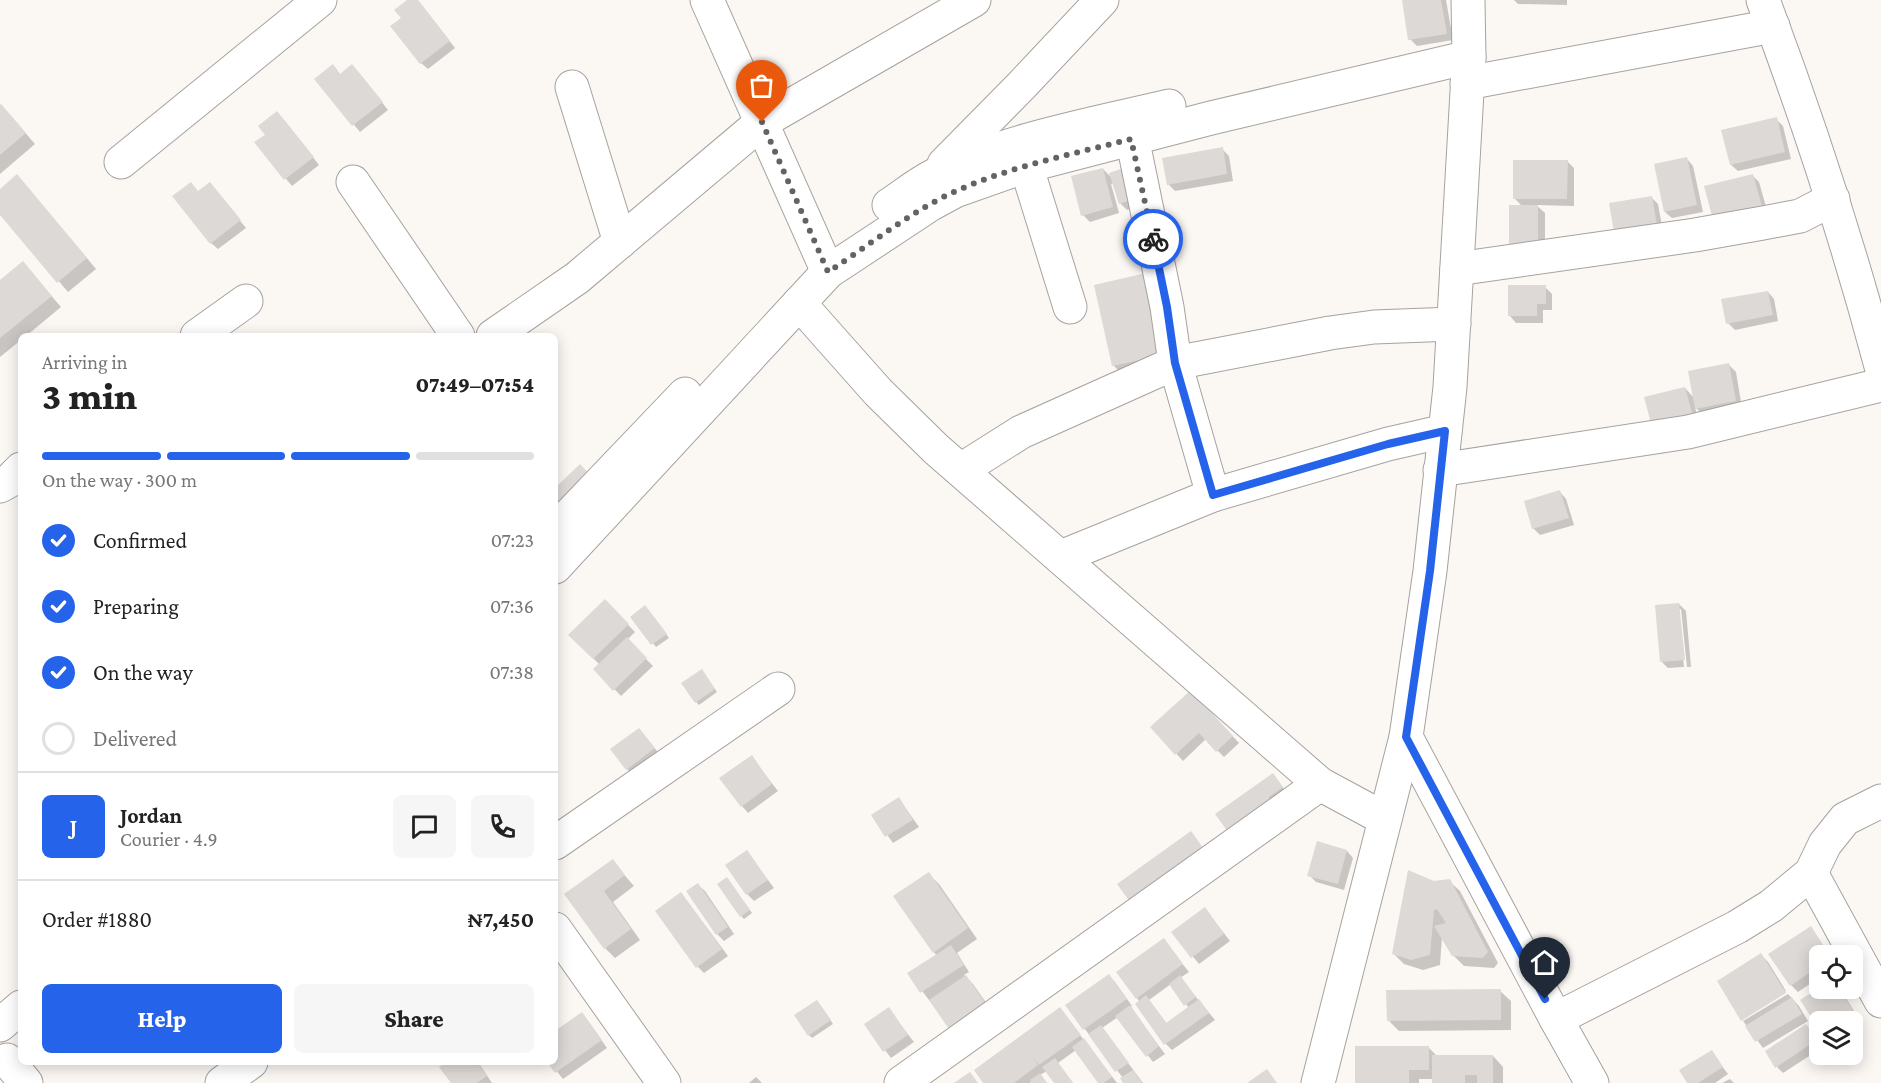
<!DOCTYPE html>
<html lang="en">
<head>
<meta charset="utf-8">
<style>
	body { margin:0; font-family:"Crimson Pro",serif; background:#f6f6f6; color:#222; height:100vh; display:flex; flex-direction:column; font-size:22px; white-space:nowrap }
	* { box-sizing:border-box; margin:0 }
	p { font-size:20px; color:#767676 }
	.icon { flex:none; width:33px; height:33px; fill:none; stroke:currentColor; stroke-width:2; stroke-linecap:round; stroke-linejoin:round }
	.map { position:relative; flex:1; overflow:hidden }
	.side { position:absolute; left:18px; top:333px; width:540px; height:732px; display:flex; flex-direction:column; background:#fff; border-radius:9px; box-shadow:0 3px 15px #0003 }
	.side>* { flex:none }
	.controls { position:absolute; left:1809px; top:945px; display:grid; gap:12px }
	.controls a { display:grid; place-items:center; width:54px; height:54px; border-radius:9px; background:#fff; box-shadow:0 3px 15px #0003; font-size:30px }
	.pin { position:absolute; display:grid; place-items:center; width:51px; height:51px; color:#fff; margin:-62px -26px; border-radius:50% 50% 50% 0; rotate:-45deg; box-shadow:0 0 6px #0007 }
	.pin .icon { rotate:45deg }
	.courier { position:absolute; display:grid; place-items:center; width:60px; height:60px; margin:-30px; border:4px solid #2563eb; border-radius:50%; background:#fff; color:#222; box-shadow:0 2px 8px #0007 }
	.head em { font-style:normal; font-weight:800 }
	.head div { display:flex; flex-direction:column-reverse }
	.head { display:flex; align-items:center; justify-content:space-between; height:102px; padding:0 24px }
	h1 { font-size:39px; font-weight:800; line-height:45px }
	.bar { display:grid; grid-template-columns:repeat(4,1fr); gap:9px 6px; align-content:center; height:72px; padding:0 24px }
	.bar i { height:8px; border-radius:4px; background:#e0e0e0 }
	.bar .current { background:#2563eb }
	.bar p { grid-column:span 4 }
	.line { display:flex; align-items:center; gap:15px; padding:0 24px; border-top:2px solid #e0e0e0 }
	.line div { flex:1 }
	.round { display:grid; place-items:center; flex:none; width:63px; height:63px; border-radius:9px; background:#f6f6f6 }
	ol { padding:0 24px; list-style:none }
	li { display:flex; align-items:center; gap:18px; height:66px }
	li p { margin-inline-start:auto }
	li .icon { padding:6px; border-radius:50%; background:#2563eb; color:#fff; stroke-width:4 }
	li:last-child { color:#767676 }
	li i { width:33px; height:33px; border:3px solid #e0e0e0; border-radius:50% }
	.cta { display:flex; gap:12px; margin-top:auto; padding:12px 24px }
	.cta a { flex:1; height:69px; border-radius:9px; background:#2563eb; color:#fff; font-size:24px; font-weight:800; line-height:69px; text-align:center }
	.cta a+a { background:#f6f6f6; color:#222 }
	.map>svg:first-child { display:block }
	.shadow { fill:#0003; fill-rule:evenodd }
	.building { fill:#ddd9d6 }
	.lines { fill:none; stroke-linecap:round; stroke-linejoin:round }
	.minor-casing { stroke:#a6a29f; stroke-width:35 }
	.minor { stroke:#fff; stroke-width:33 }
	.done { stroke:#656361; stroke-width:6; stroke-dasharray:0 10.8 }
	.route { stroke:#2563eb; stroke-width:8 }
</style>
</head>
<body>
<div class="map">
<svg width="1881" height="1083" viewBox="0 0 1881 1083">
	<rect width="100%" height="100%" fill="#fbf7f3"/>
	<g class="shadow">
		<polygon points="409,0 417,0 420,3 455,48 428,69 421,63 403,18"/>
		<polygon points="1403,0 1446,0 1453,40 1417,46 1410,39"/>
		<polygon points="1514,0 1567,0 1567,5 1518,4"/>
		<polygon points="333,66 341,75 359,73 388,110 360,132 316,79"/>
		<polygon points="0,107 11,116 35,144 0,174"/>
		<polygon points="1776,119 1783,126 1791,159 1738,171 1731,165"/>
		<polygon points="284,120 319,165 292,186 256,143"/>
		<polygon points="1222,149 1229,156 1233,181 1175,191 1168,184"/>
		<polygon points="1687,159 1693,166 1703,212 1672,218 1665,212"/>
		<polygon points="1567,161 1574,168 1574,206 1536,205 1545,213 1545,257 1522,206 1514,198"/>
		<polygon points="1103,169 1113,179 1148,203 1127,210 1120,203 1114,183 1111,184 1119,213 1090,222 1083,215"/>
		<polygon points="1752,175 1759,182 1770,221 1723,233"/>
		<polygon points="210,184 246,228 218,249 211,243"/>
		<polygon points="27,187 96,269 68,292 0,212 0,191"/>
		<polygon points="1651,197 1658,204 1664,237 1617,237"/>
		<polygon points="23,263 61,307 26,336 21,336 21,340 0,357 0,282"/>
		<polygon points="1146,275 1174,365 1124,376 1114,366"/>
		<polygon points="1545,287 1552,294 1552,310 1543,310 1543,323 1516,323 1510,316"/>
		<polygon points="1768,292 1774,299 1778,321 1735,330 1728,323"/>
		<polygon points="1729,365 1736,372 1742,408 1703,415 1695,407 1700,426 1661,437 1685,388 1694,398"/>
		<polygon points="1560,492 1566,499 1574,525 1540,535 1533,528"/>
		<polygon points="605,601 635,632 627,640 653,666 621,696 595,669 600,665 570,635"/>
		<polygon points="1679,604 1686,611 1691,667 1687,667 1681,609 1678,609 1684,667 1668,668 1662,662"/>
		<polygon points="648,610 669,638 656,647 632,617"/>
		<polygon points="704,674 717,692 699,705 696,702"/>
		<polygon points="1197,698 1239,743 1224,757 1206,739 1183,761 1152,727"/>
		<polygon points="639,729 661,756 634,776 627,769"/>
		<polygon points="751,757 778,791 748,813 742,806"/>
		<polygon points="1273,775 1288,794 1242,845"/>
		<polygon points="899,799 919,827 893,843 873,815"/>
		<polygon points="1347,851 1353,858 1344,890 1316,882 1309,875"/>
		<polygon points="747,852 774,888 754,901 747,894"/>
		<polygon points="612,861 634,886 613,902 640,940 615,958 605,948 566,894"/>
		<polygon points="928,874 939,884 977,939 957,953 969,972 964,975 973,984 994,1014 953,1031 909,974 937,956 934,952"/>
		<polygon points="1449,881 1460,891 1498,963 1494,968 1464,966 1453,955 1442,937 1440,965 1423,970 1404,964 1394,954 1433,882"/>
		<polygon points="729,882 752,913 744,919 741,916"/>
		<polygon points="698,885 705,891 734,934 724,941 717,934"/>
		<polygon points="687,901 728,956 704,973 698,967"/>
		<polygon points="1205,909 1230,941 1199,964 1173,932"/>
		<polygon points="1810,928 1831,956 1820,956 1820,977 1798,992 1791,985"/>
		<path d="M1163,940l26,32 -9,6 35,42 -43,30 -6,-6 -29,-46zM1171,984l18,24 -22,16 -18,-24z"/>
		<polygon points="1761,955 1768,962 1786,991 1742,1018"/>
		<polygon points="1109,976 1115,982 1132,1006 1130,1008 1165,1054 1153,1062 1118,1017 1102,1028 1143,1083 1125,1083 1123,1078 1067,1006"/>
		<polygon points="1822,988 1840,988 1860,1021 1852,1026 1852,1022 1820,1022"/>
		<polygon points="1500,991 1511,1001 1511,1030 1399,1031 1388,1020"/>
		<polygon points="1788,994 1799,1006 1808,1021 1763,1048 1743,1021"/>
		<polygon points="820,1005 833,1024 812,1038 809,1035"/>
		<polygon points="888,1009 914,1042 891,1058 866,1025"/>
		<polygon points="1060,1009 1117,1083 1100,1083 1076,1050 1058,1063 1073,1083 1056,1083 1047,1071 1040,1075 1047,1083 1034,1083 1033,1081 1030,1083 985,1083"/>
		<polygon points="588,1021 607,1048 563,1079 549,1062 555,1062 555,1033"/>
		<polygon points="1806,1025 1820,1042 1820,1049 1783,1073 1777,1067"/>
		<polygon points="1428,1047 1437,1056 1493,1056 1503,1067 1503,1083 1433,1083 1433,1079 1419,1079 1419,1083 1357,1083"/>
		<polygon points="1711,1052 1728,1074 1715,1083 1689,1083"/>
		<polygon points="449,1062 478,1062 492,1083 453,1083"/>
		<polygon points="756,1077 762,1083 749,1083"/>
		<polygon points="1730,1079 1734,1083 1722,1083"/>
	</g>
	<g class="building">
		<polygon points="407,0 418,0 450,41 420,64 390,26 401,18 394,10"/>
		<polygon points="1402,0 1441,0 1447,34 1408,40"/>
		<polygon points="333,64 340,74 352,64 383,102 352,126 314,79"/>
		<polygon points="1,104 26,133 0,155 0,105"/>
		<polygon points="277,111 314,157 284,180 254,142 265,135 258,126"/>
		<polygon points="1777,117 1785,152 1730,165 1721,130"/>
		<polygon points="1223,147 1227,174 1167,185 1162,158"/>
		<polygon points="1687,157 1697,205 1664,212 1654,164"/>
		<polygon points="1513,160 1568,160 1567,199 1513,199"/>
		<polygon points="1132,165 1142,196 1119,204 1109,173"/>
		<polygon points="1103,168 1113,207 1081,216 1071,176"/>
		<polygon points="17,174 87,258 57,283 0,215 0,189"/>
		<polygon points="1753,174 1764,214 1715,227 1704,186"/>
		<polygon points="191,182 198,191 210,182 241,220 210,244 172,196"/>
		<polygon points="1652,196 1658,231 1615,238 1609,203"/>
		<polygon points="1509,205 1538,205 1538,251 1509,250"/>
		<polygon points="23,261 52,296 0,338 0,280"/>
		<polygon points="1146,273 1164,355 1112,366 1094,285"/>
		<polygon points="1508,285 1546,285 1546,304 1537,304 1537,316 1508,316"/>
		<polygon points="1768,291 1773,315 1726,324 1721,299"/>
		<polygon points="1729,363 1736,401 1695,409 1688,371"/>
		<polygon points="1685,387 1694,420 1653,431 1644,397"/>
		<polygon points="580,464 591,476 555,513 555,488"/>
		<polygon points="1560,490 1569,518 1532,529 1524,501"/>
		<polygon points="605,599 629,624 593,659 568,635"/>
		<polygon points="1679,603 1685,660 1660,662 1655,605"/>
		<polygon points="645,605 667,634 651,645 630,617"/>
		<polygon points="627,637 647,658 613,691 593,669"/>
		<polygon points="702,669 715,689 695,703 681,683"/>
		<polygon points="1191,690 1233,736 1216,752 1199,733 1175,755 1150,727"/>
		<polygon points="639,728 655,748 626,770 610,749"/>
		<polygon points="752,755 772,784 741,807 719,778"/>
		<polygon points="1273,773 1283,787 1269,797 1277,809 1234,840 1215,814"/>
		<polygon points="899,797 913,820 885,837 871,815"/>
		<polygon points="1191,831 1206,852 1133,906 1117,884"/>
		<polygon points="1317,841 1347,850 1338,884 1307,876"/>
		<polygon points="747,850 768,880 746,895 725,865"/>
		<polygon points="613,859 625,875 604,891 631,929 604,949 564,894"/>
		<polygon points="1408,870 1434,881 1450,879 1488,952 1483,958 1452,956 1434,926 1446,923 1437,909 1434,910 1430,955 1411,960 1392,954"/>
		<polygon points="929,872 968,928 933,953 893,896"/>
		<polygon points="727,877 750,910 740,917 717,884"/>
		<polygon points="698,883 728,927 716,935 686,891"/>
		<polygon points="681,892 722,949 696,968 655,911"/>
		<polygon points="1205,907 1224,934 1191,958 1171,932"/>
		<polygon points="1811,926 1830,956 1820,956 1820,966 1790,986 1768,954"/>
		<polygon points="1164,938 1183,964 1136,999 1116,972"/>
		<polygon points="951,945 964,965 920,993 907,973"/>
		<polygon points="1761,953 1786,993 1741,1021 1717,981"/>
		<polygon points="1109,974 1127,999 1083,1030 1065,1005"/>
		<polygon points="966,975 988,1007 951,1032 929,1000"/>
		<polygon points="1180,975 1196,997 1184,1006 1169,984"/>
		<polygon points="1819,988 1839,988 1855,1014 1842,1022 1820,1022 1820,1031 1800,1000"/>
		<polygon points="1501,989 1501,1020 1387,1021 1386,990"/>
		<polygon points="1146,995 1166,1023 1199,999 1209,1013 1164,1045 1135,1004"/>
		<polygon points="1792,997 1802,1014 1755,1042 1745,1026"/>
		<polygon points="817,1000 831,1020 808,1036 794,1015"/>
		<polygon points="1130,1005 1159,1046 1146,1057 1115,1016"/>
		<polygon points="889,1007 908,1035 883,1052 864,1024"/>
		<polygon points="1060,1007 1081,1035 1039,1065 1034,1058 1038,1065 1014,1083 983,1083 974,1070"/>
		<polygon points="582,1012 602,1040 555,1073 547,1062 555,1062 555,1031"/>
		<polygon points="1806,1024 1817,1040 1775,1068 1765,1051"/>
		<polygon points="1101,1025 1129,1063 1115,1072 1088,1034"/>
		<polygon points="1084,1038 1112,1077 1104,1083 1098,1083 1072,1047"/>
		<polygon points="1355,1046 1429,1046 1429,1070 1409,1070 1409,1083 1355,1083"/>
		<polygon points="1712,1050 1723,1067 1698,1083 1687,1083 1679,1070"/>
		<polygon points="1432,1055 1493,1055 1493,1083 1477,1083 1477,1075 1465,1075 1465,1083 1432,1083"/>
		<polygon points="1055,1058 1073,1083 1054,1083 1042,1067"/>
		<polygon points="446,1062 477,1062 487,1076 477,1083 451,1083 439,1067"/>
		<polygon points="1267,1069 1277,1083 1247,1083"/>
		<polygon points="1133,1070 1142,1083 1123,1083 1120,1078"/>
		<polygon points="970,1072 978,1083 954,1083"/>
		<polygon points="1040,1073 1047,1083 1032,1083 1030,1080"/>
	</g>
	<g class="lines">
		<defs>
			<g id="minor">
				<polyline points="707,0 828,272"/>
				<path d="M1763,0c45,120 85,242 118,366"/>
				<polyline points="1467,83 1773,26"/>
				<polyline points="572,87 620,242"/>
				<polyline points="1020,146 1070,307"/>
				<polyline points="121,162 320,0"/>
				<polyline points="944,164 1021,86 1102,0"/>
				<polyline points="353,182 458,336"/>
				<path d="M889,205c15,-10 30,-22 46,-30 69,-35 158,-51 234,-69"/>
				<polyline points="1457,269 1695,235 1763,223 1800,216 1833,199"/>
				<polyline points="799,303 878,392 936,449 1320,784 1385,819"/>
				<polyline points="197,336 246,301"/>
				<polyline points="493,336 577,278 762,122 974,0"/>
				<polyline points="961,470 1021,432 1175,363 1330,333 1374,327 1454,324"/>
				<polyline points="1440,470 1688,432 1881,385"/>
				<polyline points="0,486 9,481 21,469"/>
				<polyline points="1213,495 1388,444 1445,431"/>
				<polyline points="555,530 685,394"/>
				<polyline points="1061,557 1213,495 1175,363 1167,307 1128,118"/>
				<polyline points="555,567 828,272 931,204 955,191 1026,166 1211,118 1469,57"/>
				<polyline points="1406,737 1556,1019 1592,1083"/>
				<polyline points="555,843 778,689"/>
				<polyline points="1811,873 1881,1001"/>
				<polyline points="555,929 664,1083"/>
				<polyline points="1556,1019 1737,927 1771,906 1811,873 1825,844 1845,819 1881,801"/>
				<polyline points="0,1025 21,1007"/>
				<polyline points="7,1060 26,1083"/>
				<polyline points="222,1083 251,1062"/>
				<polyline points="901,1083 1320,784"/>
				<polyline points="1318,1083 1406,737 1430,571 1450,387 1469,57 1468,0"/>
			</g>
		</defs>
		<use href="#minor" class="minor-casing"/>
		<use href="#minor" class="minor"/>
	</g>
	<g class="lines">
		<path class="done" d="M762,122l66,150c40,-26 85,-62 128,-81 56,-25 117,-37 175,-52l22,100"/>
		<polyline class="route" points="1153,239 1167,307 1175,363 1213,495 1388,444 1445,431 1430,571 1406,737 1545,999"/>
	</g>
</svg>
<div class="controls">
<a><svg class="icon" aria-label="locate" viewBox="0 0 24 24"><circle cx="12" cy="12" r="6"/><path d="M12 2v4M12 18v4M2 12h4M18 12h4"/></svg></a>
<a><svg class="icon" aria-label="layers" viewBox="0 0 24 24"><path d="M12 4l9 5-9 5-9-5zM3 14l9 5 9-5"/></svg></a>
</div>
<div class="pin" style="left:762px;top:122px;background:#ea580c"><svg class="icon" aria-label="bag" viewBox="0 0 24 24"><path d="M5 8h14l-1 12H6zM9 8a3 3 0 0 1 6 0"/></svg></div>
<div class="pin" style="left:1545px;top:999px;background:#1f2937"><svg class="icon" aria-label="home" viewBox="0 0 24 24"><path d="M3 11l9-7 9 7M6 9v11h12V9"/></svg></div>
<div class="courier" style="left:1153px;top:239px"><svg class="icon" aria-label="bike" viewBox="0 0 24 24"><circle cx="6" cy="16" r="4"/><circle cx="18" cy="16" r="4"/><path d="M6 16l4-8h5l3 8M10 8l3 8H6M13 5h3"/></svg></div>
<section class="side">
<div class="head"><div><h1>3 min</h1><p>Arriving in</p></div><em>07:49–07:54</em></div>
<div class="bar"><i class="current"></i><i class="current"></i><i class="current"></i><i></i><p>On the way · 300 m</p></div>
<ol>
<li><svg class="icon" aria-label="check" viewBox="0 0 24 24"><path d="M5 12l5 5 9-10"/></svg>Confirmed<p>07:23</p></li>
<li><svg class="icon" aria-label="check" viewBox="0 0 24 24"><path d="M5 12l5 5 9-10"/></svg>Preparing<p>07:36</p></li>
<li><svg class="icon" aria-label="check" viewBox="0 0 24 24"><path d="M5 12l5 5 9-10"/></svg>On the way<p>07:38</p></li>
<li><i></i>Delivered</li>
</ol>
<div class="line" style="height:108px"><b class="round" style="background:#2563eb;color:#fff">J</b><div><b>Jordan</b><p>Courier · 4.9</p></div><a class="round"><svg class="icon" aria-label="chat" viewBox="0 0 24 24"><path d="M4 5h16v11H9l-5 4z"/></svg></a><a class="round"><svg class="icon" aria-label="phone" viewBox="0 0 24 24"><path d="M5 4h4l2 5-3 2q2 4 5 5l2-3 5 2v4C11 20 4 13 5 4z"/></svg></a></div>
<div class="line" style="height:78px"><div>Order #1880</div><b>₦7,450</b></div>
<div class="cta"><a>Help</a><a>Share</a></div>
</section>
</div>
</body>
</html>
